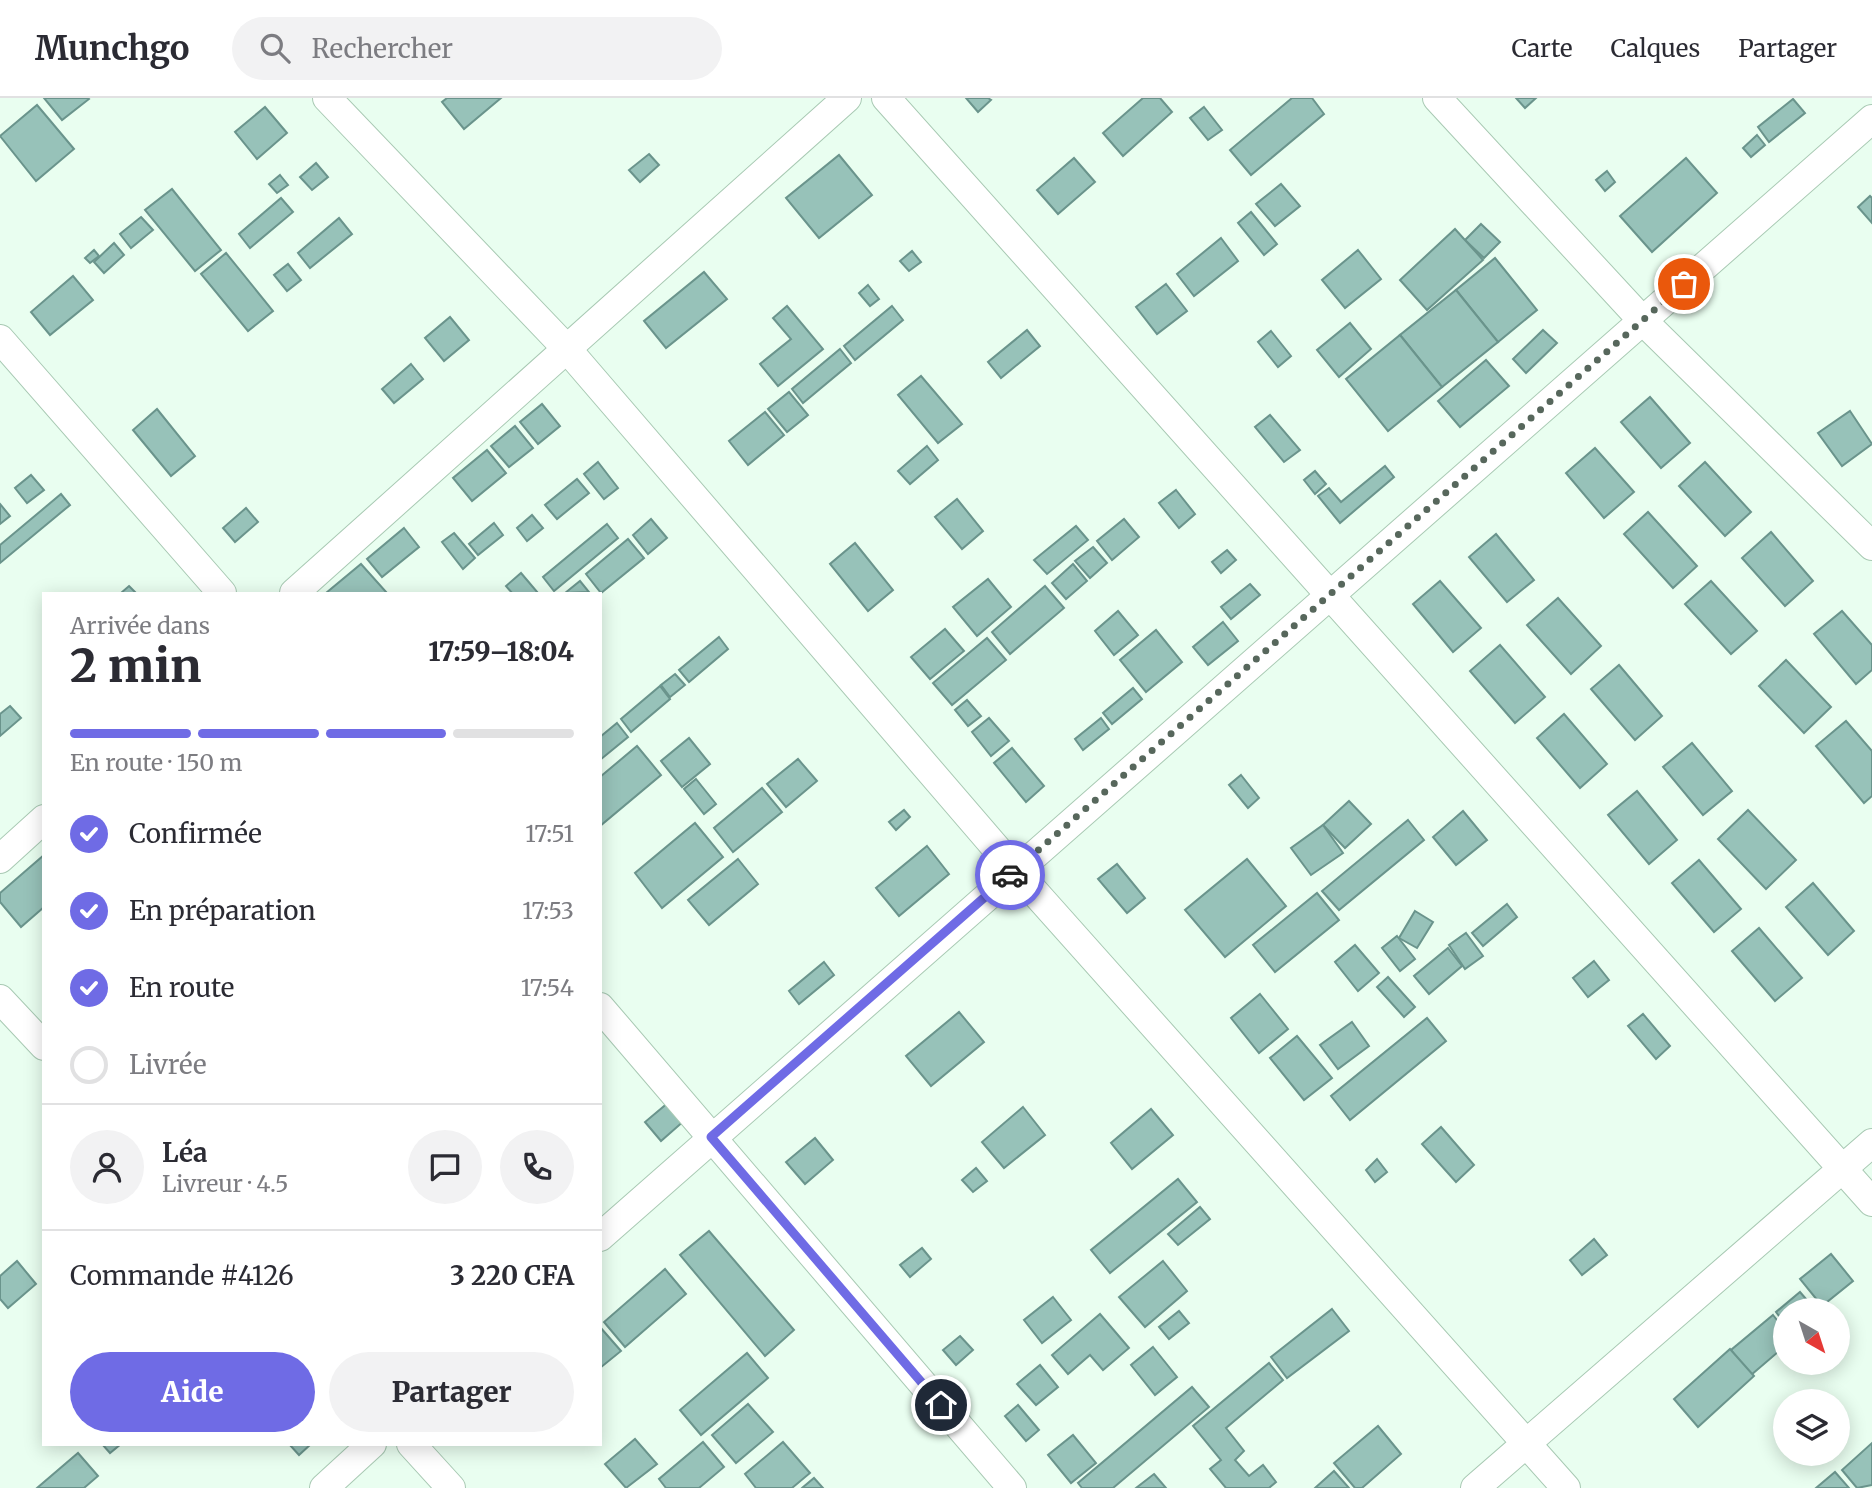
<!DOCTYPE html>
<html lang="fr">
<head>
<meta charset="utf-8">
<style>
	body { margin:0; font-family:Merriweather,serif; background:#f2f2f3; color:#2b2b33; height:100vh; display:flex; flex-direction:column; font-size:26px; white-space:nowrap }
	* { box-sizing:border-box; margin:0 }
	p { font-size:23px; color:#7c7c81 }
	.icon { flex:none; width:38px; height:38px; fill:none; stroke:currentColor; stroke-width:2; stroke-linecap:round; stroke-linejoin:round }
	.map { position:relative; flex:1; overflow:hidden }
	.panel { position:absolute; left:42px; top:494px; width:560px; height:854px; display:flex; flex-direction:column; background:#fff; border-radius:0px; box-shadow:0 4px 18px #0003 }
	.panel>* { flex:none }
	.needle { width:46px; rotate:141deg }
	.fabs { position:absolute; left:1773px; top:1200px; display:grid; gap:14px }
	.fabs a { display:grid; place-items:center; width:77px; height:77px; border-radius:50%; background:#fff; box-shadow:0 4px 18px #0003; font-size:35px }
	.pin { position:absolute; display:grid; place-items:center; width:60px; height:60px; color:#fff; margin:-30px; border:4px solid #fff; border-radius:50%; box-shadow:0 2px 7px #0007 }
	.courier { position:absolute; display:grid; place-items:center; width:70px; height:70px; margin:-35px; border:5px solid #6f6be5; border-radius:50%; background:#fff; color:#222; box-shadow:0 2px 9px #0007 }
	.summary em { font-style:normal; font-weight:800 }
	.summary div { display:flex; flex-direction:column-reverse }
	.summary { display:flex; align-items:center; justify-content:space-between; height:119px; padding:0 28px }
	h1 { font-size:46px; font-weight:800; line-height:52px }
	.bar { display:grid; grid-template-columns:repeat(4,1fr); gap:10px 7px; align-content:center; height:84px; padding:0 28px }
	.bar i { height:9px; border-radius:5px; background:#e1e1e2 }
	.bar .current { background:#6f6be5 }
	.bar p { grid-column:span 4 }
	.line { display:flex; align-items:center; gap:18px; padding:0 28px; border-top:2px solid #e1e1e2 }
	.line div { flex:1 }
	.round { display:grid; place-items:center; flex:none; width:74px; height:74px; border-radius:37px; background:#f2f2f3 }
	ol { padding:0 28px; list-style:none }
	li { display:flex; align-items:center; gap:21px; height:77px }
	li p { margin-inline-start:auto }
	li .icon { padding:7px; border-radius:50%; background:#6f6be5; color:#fff; stroke-width:4 }
	li:last-child { color:#7c7c81 }
	li i { width:38px; height:38px; border:4px solid #e1e1e2; border-radius:50% }
	.button { display:flex; gap:14px; margin-top:auto; padding:14px 28px }
	.button a { flex:1; height:80px; border-radius:42px; background:#6f6be5; color:#fff; font-size:28px; font-weight:800; line-height:80px; text-align:center }
	.button a+a { background:#f2f2f3; color:#2b2b33 }
	header { display:flex; align-items:center; gap:42px; box-sizing:border-box; height:98px; padding:0 35px; background:#fff; border-bottom:2px solid #e1e1e2 }
	header strong { font-size:33px }
	nav { display:flex; gap:38px; margin-inline-start:auto; font-size:24px }
	.search { width:490px; height:63px; background:#f2f2f3; display:flex; align-items:center; gap:18px; box-sizing:border-box; padding:0 24px; border-radius:38px; color:#7c7c81; font-size:26px }
	.map>svg:first-child { display:block }
	.building { fill:#97c2b9; stroke:#6a948c; stroke-width:2 }
	.lines { fill:none; stroke-linecap:round; stroke-linejoin:round }
	.street-casing { stroke:#a8c9b3; stroke-width:30 }
	.street { stroke:#fff; stroke-width:28 }
	.done { stroke:#57675c; stroke-width:7; stroke-dasharray:0 12.6 }
	.route { stroke:#6f6be5; stroke-width:9 }
</style>
</head>
<body>
<header>
<strong>Munchgo</strong>
<div class="search"><svg class="icon" aria-label="search" viewBox="0 0 24 24"><circle cx="10" cy="10" r="6"/><path d="M15 15l6 6"/></svg>Rechercher</div>
<nav><a>Carte</a><a>Calques</a><a>Partager</a></nav>
</header>
<div class="map">
<svg width="1872" height="1390" viewBox="0 0 1872 1390">
	<rect width="100%" height="100%" fill="#e9fef0"/>
	<g class="building">
		<polygon points="44,0 88,0 89,1 62,22"/>
		<polygon points="447,0 501,0 464,31 442,4"/>
		<polygon points="966,0 988,0 991,2 978,14"/>
		<polygon points="1143,0 1160,0 1172,14 1123,58 1103,35"/>
		<polygon points="1292,0 1312,0 1324,16 1251,77 1230,52"/>
		<polygon points="1516,0 1536,0 1525,10"/>
		<polygon points="1793,1 1805,15 1769,44 1758,29"/>
		<polygon points="37,7 74,51 36,83 0,38"/>
		<polygon points="265,9 287,35 257,61 235,34"/>
		<polygon points="1204,9 1222,32 1208,42 1190,20"/>
		<polygon points="1757,37 1765,47 1751,59 1743,50"/>
		<polygon points="649,56 659,67 640,84 629,72"/>
		<polygon points="839,57 872,97 819,140 786,100"/>
		<polygon points="1074,60 1095,84 1058,116 1037,92"/>
		<polygon points="1686,60 1717,95 1652,154 1620,118"/>
		<polygon points="316,65 328,79 312,92 300,79"/>
		<polygon points="1607,73 1615,84 1605,93 1596,82"/>
		<polygon points="280,77 288,87 277,95 269,86"/>
		<polygon points="1281,86 1300,108 1275,128 1256,106"/>
		<polygon points="172,91 221,152 195,173 145,112"/>
		<polygon points="1870,98 1872,100 1872,125 1858,109"/>
		<polygon points="281,100 293,114 250,150 239,136"/>
		<polygon points="1251,114 1277,146 1264,157 1238,125"/>
		<polygon points="141,119 153,132 131,150 120,136"/>
		<polygon points="339,120 352,136 310,170 298,155"/>
		<polygon points="1481,126 1500,144 1484,160 1465,142"/>
		<polygon points="1455,131 1483,162 1427,212 1400,182"/>
		<polygon points="1221,140 1238,163 1194,198 1177,176"/>
		<polygon points="114,145 124,157 104,175 94,164"/>
		<polygon points="94,152 99,158 90,165 85,160"/>
		<polygon points="1358,152 1381,181 1345,210 1322,182"/>
		<polygon points="912,153 921,164 909,173 900,163"/>
		<polygon points="226,155 273,213 248,233 201,176"/>
		<polygon points="1495,160 1537,212 1498,244 1456,192"/>
		<polygon points="288,166 301,182 287,193 274,177"/>
		<polygon points="704,174 727,201 666,250 644,223"/>
		<polygon points="73,178 93,202 50,237 31,214"/>
		<polygon points="1166,186 1187,213 1157,236 1136,209"/>
		<polygon points="868,187 879,201 870,208 859,195"/>
		<polygon points="1456,192 1498,244 1442,289 1400,237"/>
		<polygon points="787,208 823,251 778,288 760,266 791,241 773,220"/>
		<polygon points="892,208 903,222 855,262 844,248"/>
		<polygon points="450,219 469,242 444,263 425,240"/>
		<polygon points="1350,225 1371,251 1339,279 1317,252"/>
		<polygon points="1027,232 1040,248 1001,280 988,264"/>
		<polygon points="1543,232 1557,245 1526,275 1513,261"/>
		<polygon points="1271,233 1291,258 1278,269 1258,244"/>
		<polygon points="1400,237 1442,289 1388,333 1346,281"/>
		<polygon points="840,251 851,265 803,305 792,291"/>
		<polygon points="1486,262 1509,288 1460,329 1438,303"/>
		<polygon points="411,266 423,281 394,305 382,291"/>
		<polygon points="921,278 962,326 938,345 898,297"/>
		<polygon points="789,294 808,317 787,334 768,311"/>
		<polygon points="1650,299 1690,345 1661,370 1621,324"/>
		<polygon points="542,306 560,328 538,346 520,324"/>
		<polygon points="157,311 195,358 171,378 133,332"/>
		<polygon points="1850,313 1872,346 1842,368 1818,335"/>
		<polygon points="765,314 784,337 748,367 729,343"/>
		<polygon points="1270,317 1300,352 1284,364 1255,329"/>
		<polygon points="515,328 533,350 509,369 491,348"/>
		<polygon points="927,348 938,362 910,386 898,373"/>
		<polygon points="1595,350 1634,394 1604,420 1566,375"/>
		<polygon points="487,352 506,375 472,403 453,380"/>
		<polygon points="598,364 618,390 604,401 584,376"/>
		<polygon points="1705,364 1751,414 1725,438 1679,388"/>
		<polygon points="1385,368 1394,379 1340,425 1318,398 1329,390 1341,404"/>
		<polygon points="1315,373 1326,386 1315,396 1304,382"/>
		<polygon points="31,377 44,392 27,405 15,390"/>
		<polygon points="577,381 589,395 557,421 545,407"/>
		<polygon points="1176,392 1195,416 1179,430 1159,405"/>
		<polygon points="61,396 70,407 0,465 0,447"/>
		<polygon points="957,401 983,433 962,451 935,419"/>
		<polygon points="0,406 10,418 0,426"/>
		<polygon points="246,410 258,424 235,444 223,430"/>
		<polygon points="1648,414 1697,468 1673,490 1624,436"/>
		<polygon points="532,417 543,430 527,443 517,430"/>
		<polygon points="651,421 667,440 648,456 633,437"/>
		<polygon points="1124,421 1139,439 1112,462 1097,443"/>
		<polygon points="494,425 503,437 478,457 469,446"/>
		<polygon points="607,426 618,440 554,493 543,479"/>
		<polygon points="1076,428 1088,442 1047,476 1034,462"/>
		<polygon points="404,430 419,449 382,479 367,461"/>
		<polygon points="1771,434 1813,483 1785,508 1742,460"/>
		<polygon points="454,435 475,460 463,471 442,444"/>
		<polygon points="1496,436 1534,482 1507,504 1469,459"/>
		<polygon points="628,441 644,460 601,495 586,476"/>
		<polygon points="855,445 893,492 868,513 830,466"/>
		<polygon points="1093,449 1107,465 1090,480 1075,463"/>
		<polygon points="1227,452 1236,462 1221,475 1212,464"/>
		<polygon points="361,466 387,495 326,495"/>
		<polygon points="1073,466 1087,483 1066,501 1052,485"/>
		<polygon points="521,475 538,495 512,495 506,488"/>
		<polygon points="988,481 1011,509 977,538 953,509"/>
		<polygon points="580,483 589,494 565,495"/>
		<polygon points="1440,483 1481,530 1453,554 1413,506"/>
		<polygon points="1711,483 1757,533 1731,556 1685,506"/>
		<polygon points="1250,486 1260,497 1231,521 1221,509"/>
		<polygon points="129,488 136,495 121,495"/>
		<polygon points="1045,488 1064,510 1010,556 992,534"/>
		<polygon points="1558,500 1601,548 1571,576 1527,527"/>
		<polygon points="1118,513 1138,537 1114,557 1095,533"/>
		<polygon points="1842,513 1872,547 1872,572 1856,586 1814,536"/>
		<polygon points="1223,524 1238,543 1208,567 1193,549"/>
		<polygon points="945,531 964,553 930,581 911,559"/>
		<polygon points="1156,532 1182,564 1146,594 1120,562"/>
		<polygon points="719,539 728,551 689,584 679,572"/>
		<polygon points="987,540 1006,562 952,607 933,585"/>
		<polygon points="1500,547 1545,599 1515,625 1470,573"/>
		<polygon points="1786,562 1831,609 1804,635 1759,588"/>
		<polygon points="1619,567 1662,618 1635,642 1591,591"/>
		<polygon points="675,576 685,587 670,599 661,587"/>
		<polygon points="660,588 670,601 631,634 621,621"/>
		<polygon points="1133,590 1142,601 1112,626 1103,615"/>
		<polygon points="967,602 981,618 968,628 955,612"/>
		<polygon points="10,608 21,620 0,638 0,616"/>
		<polygon points="1564,616 1607,666 1580,690 1537,640"/>
		<polygon points="989,620 1009,643 991,658 972,634"/>
		<polygon points="1101,620 1109,631 1083,652 1075,641"/>
		<polygon points="1846,623 1872,653 1872,698 1864,705 1816,648"/>
		<polygon points="617,625 628,639 600,662 600,639"/>
		<polygon points="689,640 710,666 682,689 661,663"/>
		<polygon points="1692,645 1732,693 1703,717 1663,669"/>
		<polygon points="637,648 661,677 600,728 600,679"/>
		<polygon points="1012,650 1044,688 1026,704 994,665"/>
		<polygon points="798,661 817,683 786,709 767,686"/>
		<polygon points="1241,677 1259,700 1248,710 1229,687"/>
		<polygon points="696,681 716,706 704,716 684,691"/>
		<polygon points="762,690 782,714 733,754 714,730"/>
		<polygon points="1637,693 1677,742 1649,766 1608,717"/>
		<polygon points="1349,703 1371,726 1345,750 1323,727"/>
		<polygon points="904,712 910,719 896,732 889,724"/>
		<polygon points="1748,712 1796,762 1766,791 1718,741"/>
		<polygon points="1463,713 1487,742 1456,767 1433,739"/>
		<polygon points="1408,722 1424,742 1339,812 1322,793"/>
		<polygon points="695,725 723,759 662,810 635,775"/>
		<polygon points="1323,727 1343,755 1311,777 1291,750"/>
		<polygon points="927,748 949,776 899,818 876,790"/>
		<polygon points="44,757 44,809 21,829 0,804 0,795"/>
		<polygon points="738,761 758,786 709,827 688,802"/>
		<polygon points="1247,761 1286,808 1225,859 1185,812"/>
		<polygon points="1699,762 1741,811 1714,834 1672,785"/>
		<polygon points="1117,766 1145,800 1127,815 1098,781"/>
		<polygon points="1813,785 1854,833 1828,857 1786,809"/>
		<polygon points="1317,795 1339,822 1275,874 1253,847"/>
		<polygon points="1507,806 1517,819 1483,848 1472,835"/>
		<polygon points="1415,813 1433,824 1417,850 1399,840"/>
		<polygon points="1759,830 1802,880 1775,903 1732,853"/>
		<polygon points="1466,835 1483,858 1465,871 1449,847"/>
		<polygon points="1397,838 1415,861 1400,873 1382,850"/>
		<polygon points="1355,847 1379,875 1358,893 1335,864"/>
		<polygon points="1448,850 1462,868 1429,896 1414,878"/>
		<polygon points="1594,863 1609,882 1588,899 1573,880"/>
		<polygon points="824,864 834,877 799,906 789,893"/>
		<polygon points="1388,879 1415,909 1404,919 1377,889"/>
		<polygon points="1260,896 1288,931 1259,955 1231,920"/>
		<polygon points="959,914 984,944 931,988 906,958"/>
		<polygon points="1643,916 1670,948 1656,961 1628,928"/>
		<polygon points="1427,920 1446,943 1350,1022 1331,998"/>
		<polygon points="1352,924 1369,948 1338,971 1320,947"/>
		<polygon points="1297,938 1332,980 1304,1002 1270,960"/>
		<polygon points="669,1004 685,1022 661,1043 645,1024"/>
		<polygon points="1023,1009 1045,1037 1004,1070 982,1044"/>
		<polygon points="1151,1011 1173,1037 1132,1071 1111,1045"/>
		<polygon points="1441,1029 1474,1067 1456,1084 1422,1046"/>
		<polygon points="815,1040 833,1062 805,1086 786,1064"/>
		<polygon points="1377,1061 1387,1074 1375,1084 1366,1072"/>
		<polygon points="976,1070 987,1083 973,1094 962,1082"/>
		<polygon points="1178,1081 1197,1104 1110,1175 1091,1152"/>
		<polygon points="1200,1109 1210,1121 1178,1147 1168,1136"/>
		<polygon points="709,1133 794,1232 765,1258 680,1157"/>
		<polygon points="1594,1141 1607,1157 1582,1177 1570,1162"/>
		<polygon points="922,1150 931,1161 910,1179 900,1167"/>
		<polygon points="1831,1156 1853,1183 1822,1208 1800,1181"/>
		<polygon points="17,1163 36,1186 8,1210 0,1201 0,1178"/>
		<polygon points="1163,1163 1187,1193 1145,1229 1119,1199"/>
		<polygon points="665,1171 686,1196 625,1249 604,1224"/>
		<polygon points="1800,1194 1812,1208 1807,1213 1785,1213 1785,1226 1776,1214"/>
		<polygon points="1053,1199 1071,1222 1042,1245 1024,1222"/>
		<polygon points="1332,1211 1349,1233 1287,1280 1271,1259"/>
		<polygon points="1179,1213 1189,1225 1169,1241 1159,1229"/>
		<polygon points="1100,1216 1129,1250 1103,1272 1090,1257 1068,1276 1052,1257"/>
		<polygon points="1773,1217 1785,1232 1785,1248 1751,1277 1731,1252"/>
		<polygon points="600,1229 621,1253 600,1270"/>
		<polygon points="960,1238 973,1252 956,1267 943,1252"/>
		<polygon points="1153,1249 1177,1279 1155,1297 1131,1267"/>
		<polygon points="1730,1251 1754,1278 1698,1329 1674,1301"/>
		<polygon points="747,1255 768,1280 701,1337 680,1312"/>
		<polygon points="1269,1265 1283,1282 1226,1330 1244,1353 1235,1362 1249,1378 1263,1367 1276,1384 1269,1390 1226,1390 1210,1371 1221,1362 1193,1328"/>
		<polygon points="1040,1267 1058,1289 1036,1307 1017,1286"/>
		<polygon points="1192,1289 1209,1309 1113,1390 1082,1390 1078,1385"/>
		<polygon points="748,1306 773,1334 736,1365 712,1337"/>
		<polygon points="1018,1307 1039,1332 1026,1343 1005,1318"/>
		<polygon points="1378,1328 1401,1356 1362,1390 1355,1390 1334,1365"/>
		<polygon points="1073,1337 1096,1365 1071,1385 1048,1357"/>
		<polygon points="635,1341 657,1366 626,1390 605,1366"/>
		<polygon points="703,1344 724,1369 699,1390 666,1390 659,1381"/>
		<polygon points="783,1344 810,1375 792,1390 756,1390 745,1376"/>
		<polygon points="1872,1345 1872,1387 1857,1390 1842,1372"/>
		<polygon points="102,1346 121,1346 110,1355"/>
		<polygon points="289,1346 311,1346 299,1357"/>
		<polygon points="78,1355 98,1378 84,1390 37,1390"/>
		<polygon points="1334,1373 1349,1390 1315,1390"/>
		<polygon points="1835,1374 1849,1390 1816,1390"/>
		<polygon points="1154,1376 1166,1390 1136,1390"/>
		<polygon points="814,1380 823,1390 802,1390"/>
	</g>
	<g class="lines">
		<defs>
			<g id="street">
				<polyline points="327,0 567,251 1015,772 1566,1390"/>
				<polyline points="886,0 1872,1104"/>
				<polyline points="1437,0 1642,222 1872,448"/>
				<polyline points="0,241 222,495"/>
				<polyline points="294,495 847,0"/>
				<polyline points="0,761 44,721"/>
				<polyline points="0,901 44,948"/>
				<polyline points="600,909 1012,1390"/>
				<polyline points="600,1139 1872,21"/>
				<polyline points="411,1346 451,1390"/>
				<polyline points="324,1390 372,1346"/>
				<polyline points="1475,1390 1872,1045"/>
			</g>
		</defs>
		<use href="#street" class="street-casing"/>
		<use href="#street" class="street"/>
	</g>
	<g class="lines">
		<polyline class="done" points="1010,777 1684,186"/>
		<polyline class="route" points="941,1307 711,1039 1010,777"/>
	</g>
</svg>
<div class="fabs">
<a><svg class="needle" viewBox="-14 -14 28 28"><path d="M0-13l5 13h-10z" fill="#e53935"/><path d="M0 13l5-13h-10z" fill="#7c7c81"/></svg></a>
<a><svg class="icon" aria-label="layers" viewBox="0 0 24 24"><path d="M12 4l9 5-9 5-9-5zM3 14l9 5 9-5"/></svg></a>
</div>
<div class="pin" style="left:1684px;top:186px;background:#ea580c"><svg class="icon" aria-label="bag" viewBox="0 0 24 24"><path d="M5 8h14l-1 12H6zM9 8a3 3 0 0 1 6 0"/></svg></div>
<div class="pin" style="left:941px;top:1307px;background:#1f2937"><svg class="icon" aria-label="home" viewBox="0 0 24 24"><path d="M3 11l9-7 9 7M6 9v11h12V9"/></svg></div>
<div class="courier" style="left:1010px;top:777px"><svg class="icon" aria-label="car" viewBox="0 0 24 24"><path d="M5 17H2v-5l4-1 3-4h7l3 4 3 1v5h-3M9 17h6M6 11h13"/><circle cx="7" cy="17" r="2"/><circle cx="17" cy="17" r="2"/></svg></div>
<section class="panel">
<div class="summary"><div><h1>2 min</h1><p>Arrivée dans</p></div><em>17:59–18:04</em></div>
<div class="bar"><i class="current"></i><i class="current"></i><i class="current"></i><i></i><p>En route · 150 m</p></div>
<ol>
<li><svg class="icon" aria-label="check" viewBox="0 0 24 24"><path d="M5 12l5 5 9-10"/></svg>Confirmée<p>17:51</p></li>
<li><svg class="icon" aria-label="check" viewBox="0 0 24 24"><path d="M5 12l5 5 9-10"/></svg>En préparation<p>17:53</p></li>
<li><svg class="icon" aria-label="check" viewBox="0 0 24 24"><path d="M5 12l5 5 9-10"/></svg>En route<p>17:54</p></li>
<li><i></i>Livrée</li>
</ol>
<div class="line" style="height:126px"><a class="round"><svg class="icon" aria-label="person" viewBox="0 0 24 24"><circle cx="12" cy="8" r="4"/><path d="M4 21q1-7 8-7t8 7"/></svg></a><div><b>Léa</b><p>Livreur · 4.5</p></div><a class="round"><svg class="icon" aria-label="chat" viewBox="0 0 24 24"><path d="M4 5h16v11H9l-5 4z"/></svg></a><a class="round"><svg class="icon" aria-label="phone" viewBox="0 0 24 24"><path d="M5 4h4l2 5-3 2q2 4 5 5l2-3 5 2v4C11 20 4 13 5 4z"/></svg></a></div>
<div class="line" style="height:91px"><div>Commande #4126</div><b>3 220 CFA</b></div>
<div class="button"><a>Aide</a><a>Partager</a></div>
</section>
</div>
</body>
</html>
